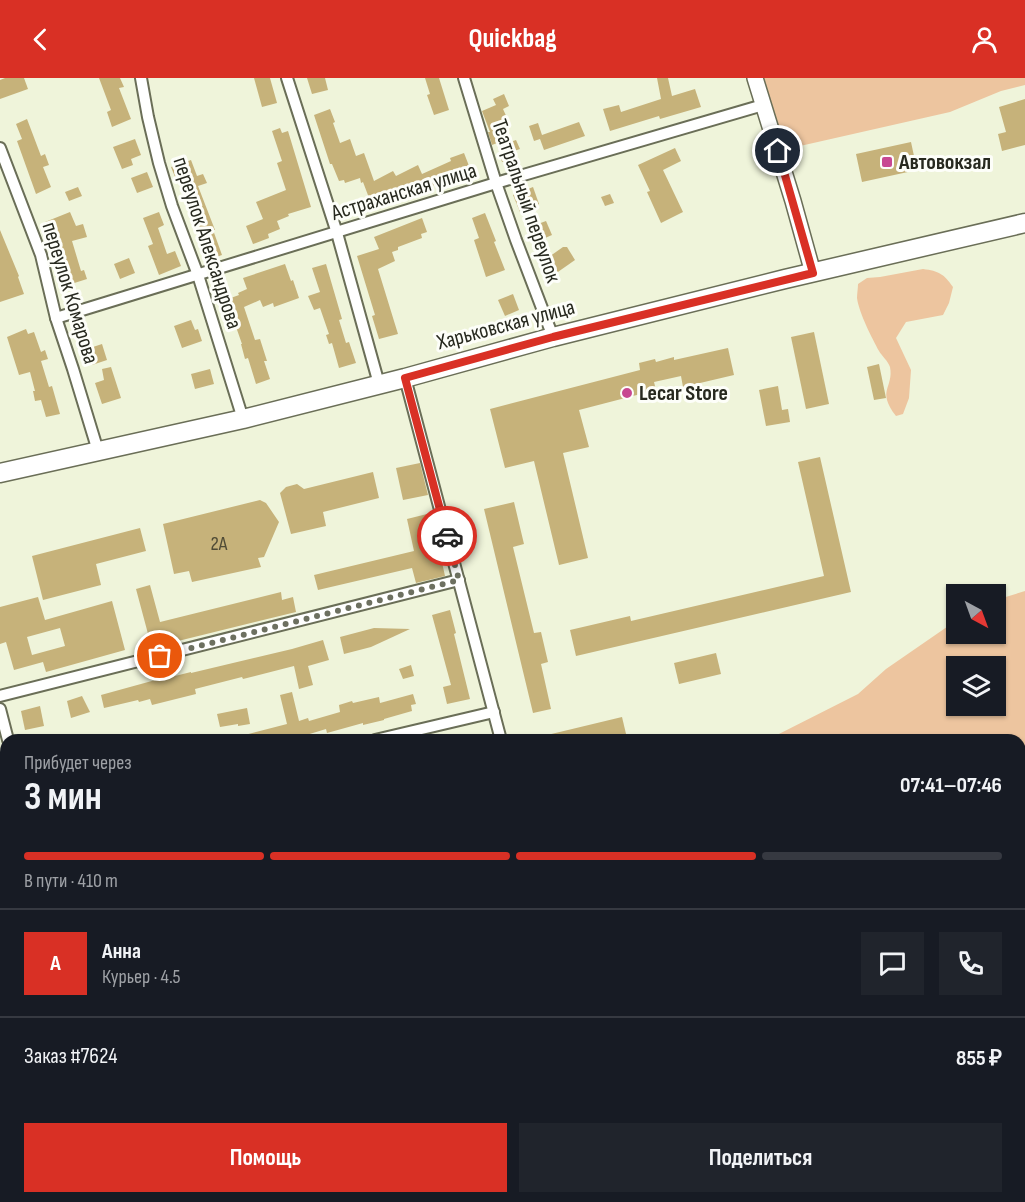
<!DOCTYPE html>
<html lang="ru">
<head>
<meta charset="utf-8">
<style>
	body { margin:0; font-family:"Sofia Sans Condensed",sans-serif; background:#20242c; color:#f1f3f6; height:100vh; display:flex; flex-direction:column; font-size:22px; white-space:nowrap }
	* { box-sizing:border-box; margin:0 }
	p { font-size:20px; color:#9ea1a6 }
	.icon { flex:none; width:33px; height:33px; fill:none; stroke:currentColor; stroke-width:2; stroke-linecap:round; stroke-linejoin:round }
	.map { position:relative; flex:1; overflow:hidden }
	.sheet { position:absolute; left:0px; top:656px; width:1026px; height:470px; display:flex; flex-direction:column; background:#171b24; border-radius:18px 18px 0 0; box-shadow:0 2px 4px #0004 }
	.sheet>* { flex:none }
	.needle { width:39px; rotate:139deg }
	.fabs { position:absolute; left:946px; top:506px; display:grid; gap:12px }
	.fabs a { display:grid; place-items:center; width:60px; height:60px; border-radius:0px; background:#171b24; box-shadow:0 2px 4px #0004; font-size:30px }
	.pin { position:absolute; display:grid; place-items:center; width:51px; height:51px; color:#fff; margin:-26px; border:3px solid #fff; border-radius:50%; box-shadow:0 2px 6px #0007 }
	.courier { position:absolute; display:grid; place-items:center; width:60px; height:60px; margin:-30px; border:4px solid #d93025; border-radius:50%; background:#fff; color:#222; box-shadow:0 2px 8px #0007 }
	.overview em { font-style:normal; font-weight:700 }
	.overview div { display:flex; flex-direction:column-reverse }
	.overview { display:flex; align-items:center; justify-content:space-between; height:102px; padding:0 24px }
	h1 { font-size:39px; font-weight:700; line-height:45px }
	.bar { display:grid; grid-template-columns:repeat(4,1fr); gap:9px 6px; align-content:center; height:72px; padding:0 24px }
	.bar i { height:8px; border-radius:4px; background:#363941 }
	.bar .active { background:#d93025 }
	.bar p { grid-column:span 4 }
	.line { display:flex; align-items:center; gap:15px; padding:0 24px; border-top:2px solid #363941 }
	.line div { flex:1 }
	.round { display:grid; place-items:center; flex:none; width:63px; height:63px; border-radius:0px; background:#20242c }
	.button { display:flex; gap:12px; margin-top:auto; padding:12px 24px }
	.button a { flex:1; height:69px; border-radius:0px; background:#d93025; color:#fff; font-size:24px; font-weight:700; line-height:69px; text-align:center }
	.button a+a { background:#20242c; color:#f1f3f6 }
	header { display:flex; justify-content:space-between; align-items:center; height:78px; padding:0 24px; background:#d93025; color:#fff; font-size:27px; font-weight:700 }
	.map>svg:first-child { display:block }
	.green { fill:#edc59f; fill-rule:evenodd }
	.building { fill:#c6b27a; fill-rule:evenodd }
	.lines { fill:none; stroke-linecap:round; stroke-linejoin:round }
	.street-casing { stroke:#6a6e57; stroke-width:14 }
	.secondary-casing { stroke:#6a6e57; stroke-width:18 }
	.highway-casing { stroke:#6a6e57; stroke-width:21 }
	.street { stroke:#fff; stroke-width:10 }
	.secondary { stroke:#fff; stroke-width:15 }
	.highway { stroke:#fff; stroke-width:18 }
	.done { stroke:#6d7060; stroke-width:6; stroke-dasharray:0 10.8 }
	.route { stroke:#d93025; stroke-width:8 }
	.poi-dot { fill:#c84892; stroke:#fdfef9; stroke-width:2 }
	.labels { text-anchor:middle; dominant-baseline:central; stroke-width:6; stroke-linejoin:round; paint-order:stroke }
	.number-label { font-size:20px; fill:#4f4b36 }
	.poi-label { font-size:22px; font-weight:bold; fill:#27291f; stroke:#fdfef9; text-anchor:start }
	.street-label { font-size:22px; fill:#27291f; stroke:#fdfef9 }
</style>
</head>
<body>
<header><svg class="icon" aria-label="back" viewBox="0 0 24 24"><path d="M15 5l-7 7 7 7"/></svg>Quickbag<svg class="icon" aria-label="person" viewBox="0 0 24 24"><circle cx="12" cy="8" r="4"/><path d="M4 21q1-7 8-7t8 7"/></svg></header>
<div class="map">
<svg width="1025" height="1124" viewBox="0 0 1025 1124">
	<rect width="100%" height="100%" fill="#eff4da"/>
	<g class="green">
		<polygon points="755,0 1025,0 1025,7 1001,13 950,34 778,73"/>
		<path d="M923,191c16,2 21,5 30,18l-4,16 -6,12 -37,7 -10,16 15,32 -2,28 -6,16 -7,2c-20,-26 -2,-28 -6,-49 -2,-6 -8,-11 -11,-16 -7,-13 -20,-38 -22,-53 0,-4 1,-10 1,-14l9,-6 13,-1z"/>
		<path d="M1025,513v572h-5v-423h-139l-3,-5 -12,5 -97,-1 89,-45 28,-25 71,-49v13h39v-33zM957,588h39v39h-39z"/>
		<polygon points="1025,1098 1025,1124 596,1124 680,1119 1020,1119 1020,1099"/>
		<polygon points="6,1116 6,1119 463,1119 467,1124 0,1124 0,1117"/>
	</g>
	<g class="building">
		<polygon points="5,0 24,0 28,11 0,21 0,2"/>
		<polygon points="99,0 120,0 124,9 119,10 131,41 112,49 107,34 111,32"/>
		<polygon points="254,0 270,0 277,25 262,29"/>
		<polygon points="307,0 325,0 328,12 312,16"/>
		<polygon points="425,0 439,0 449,32 434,37 427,17 430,16"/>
		<polygon points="657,0 668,0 672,18 695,11 701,29 660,41 659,38 610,53 603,31 619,27 621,34 661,21"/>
		<polygon points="504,16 509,28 503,31 508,42 502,44 510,64 516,62 520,71 514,73 516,80 502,84 497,65 492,67 488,54 490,54 482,33 496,27 493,21"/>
		<polygon points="1025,21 1025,67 1002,73 998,56 1006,54 999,29"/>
		<polygon points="330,31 335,44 333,45 340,65 350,61 356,78 364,75 374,103 393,93 396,98 418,87 422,96 451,83 450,80 464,75 471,93 456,99 456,97 432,108 430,104 408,113 407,111 383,124 385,128 374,133 363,104 361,105 360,100 345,105 344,102 339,103 332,86 330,86 314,37"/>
		<polygon points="27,41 41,78 45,76 49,87 43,89 51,109 36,116 17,63 22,61 16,46"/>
		<polygon points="579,44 585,58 544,72 540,61 534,63 529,48 538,45 542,57"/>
		<polygon points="280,50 282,55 288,53 311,129 288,136 289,138 277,143 280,151 268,156 269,160 253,166 246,148 263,141 256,124 286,112 277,85 282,83 272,53"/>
		<polygon points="135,61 141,77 131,81 133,87 122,91 113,69"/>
		<polygon points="911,64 917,92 862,104 856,76"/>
		<polygon points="675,70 681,83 663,92 683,134 661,145 647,114 650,113 638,87"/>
		<polygon points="191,82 197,98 203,96 207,105 198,108 215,152 213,152 222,177 207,182 185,122 187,122 180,102 177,104 171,89"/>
		<polygon points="147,94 153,109 137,115 131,100"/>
		<polygon points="78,109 82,118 69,123 65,114"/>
		<polygon points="533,109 539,126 520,134 513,117"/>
		<polygon points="610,116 614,125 605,128 601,119"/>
		<polygon points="70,134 76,148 83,146 87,159 72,163 81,193 84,192 87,201 68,207 45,144"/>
		<polygon points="159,134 164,147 158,150 167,176 175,173 181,188 159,197 148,168 153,166 143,140"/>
		<polygon points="485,135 496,163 494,164 505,192 486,199 474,162 479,160 472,140"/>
		<polygon points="422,140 427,154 421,156 422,160 398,169 398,172 392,174 395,183 378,191 398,256 379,261 372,238 375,237 357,178 379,171 374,159"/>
		<polygon points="546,143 552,157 536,164 530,149"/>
		<polygon points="0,152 19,198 18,199 24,216 0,224"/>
		<polygon points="563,169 567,169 575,182 555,196 546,181"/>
		<polygon points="129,180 135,195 120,201 114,186"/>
		<polygon points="285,186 291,203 293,202 299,220 274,229 273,225 263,229 260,222 244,229 255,262 260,261 267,283 264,283 270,301 256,306 248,280 245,281 241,266 242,266 235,246 237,245 228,221 239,217 238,215 247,211 243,200"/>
		<polygon points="326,186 342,241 339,242 346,265 349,264 356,285 339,290 332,265 329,266 326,257 329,256 320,230 314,232 308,218 320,214 312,190"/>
		<polygon points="513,216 519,232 505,238 498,222"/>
		<polygon points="191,242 195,252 198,251 202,263 182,270 174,248"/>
		<polygon points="26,251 28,256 34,254 41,274 45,272 48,281 41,283 49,309 52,308 60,336 46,339 41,322 35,323 33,313 35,313 30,294 19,297 7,259"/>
		<polygon points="814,254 829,326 806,331 791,259"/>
		<polygon points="102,266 107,282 92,287 87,271"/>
		<polygon points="728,270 734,297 683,309 681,298 654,304 656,312 579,332 589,369 563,375 588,480 559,487 534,383 505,390 490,331 640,292 639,285 655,281 656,284 674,279 674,282"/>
		<polygon points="879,286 886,320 874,322 867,289"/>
		<polygon points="111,289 121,320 102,326 95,305 104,302 102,291"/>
		<polygon points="210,291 214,306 195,311 191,296"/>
		<polygon points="778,308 782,332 788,331 790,344 766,348 759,312"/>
		<polygon points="820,379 851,514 576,578 570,552 630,538 631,543 824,498 798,384"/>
		<polygon points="420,385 428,417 403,422 396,390"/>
		<polygon points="373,394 379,420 323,434 326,448 291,456 280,415 286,409 297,406 304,411"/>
		<polygon points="260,422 266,425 279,444 264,479 258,480 261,489 192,504 189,493 174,496 163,446"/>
		<polygon points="514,424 524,466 513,469 534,555 541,554 548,584 541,586 551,631 533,635 484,431"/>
		<polygon points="431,435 445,498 416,505 412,490 318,512 314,497 414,473 407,441"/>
		<polygon points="140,450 146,473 96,486 101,507 43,522 32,478"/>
		<polygon points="150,507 160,544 281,514 282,522 293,519 296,534 174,564 173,560 151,567 136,511"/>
		<path d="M38,519l7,23 67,-19 13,49 -79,22 -3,-10 -29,8 -8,-28 -6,2v-37zM60,550l5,18 -33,9 -5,-18z"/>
		<polygon points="450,532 456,555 454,556 470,621 447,626 443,609 451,607 432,537"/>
		<polygon points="374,550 410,551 371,569 344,576 340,559"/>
		<polygon points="323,562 329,582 308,588 313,607 299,611 294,588 243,601 242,599 195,611 196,616 152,627 150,621 139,624 138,622 104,630 101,617 159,601 159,602 191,594 191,595 292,571"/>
		<polygon points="716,575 721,596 679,606 674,585"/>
		<polygon points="411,587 414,598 403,601 399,591"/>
		<polygon points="292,614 299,643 308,640 309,643 340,634 339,627 352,623 353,625 379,619 380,625 413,616 416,626 411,627 412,633 384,641 384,642 363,647 363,645 327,655 326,651 290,662 241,662 241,658 287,646 280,617"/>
		<polygon points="82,618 90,634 71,640 67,623"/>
		<polygon points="40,628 44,648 25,652 21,633"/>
		<polygon points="247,630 250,646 238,648 238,646 220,649 217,636"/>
		<polygon points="622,639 627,660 619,662 543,662 543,658"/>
	</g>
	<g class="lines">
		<defs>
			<g id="street">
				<polyline points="141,0 148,39 159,85 172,128 198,197 243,341"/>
				<polyline points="287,0 337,155 379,306"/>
				<polyline points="464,0 496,105 516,162 553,259"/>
				<polyline points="0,70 41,177 56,240 73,291 98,373"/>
				<polyline points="56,240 496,105 763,27"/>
				<polyline points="405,300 501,662"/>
				<polyline points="0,618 459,502"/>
				<polyline points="0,631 8,662"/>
				<polyline points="375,662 494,634"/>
				<polyline points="0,749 6,748"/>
				<polyline points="0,886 6,884"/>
				<polyline points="0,1017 6,1015"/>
			</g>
			<polyline id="secondary" points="755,0 793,123 813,195"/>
			<polyline id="highway" points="0,395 243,341 405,300 553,259 785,201 1025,145"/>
		</defs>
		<use href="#street" class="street-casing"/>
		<use href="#secondary" class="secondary-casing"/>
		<use href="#highway" class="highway-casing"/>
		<use href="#street" class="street"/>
		<use href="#secondary" class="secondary"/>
		<use href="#highway" class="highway"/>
	</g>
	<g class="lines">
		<polyline class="done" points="160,578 459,502 447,458"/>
		<polyline class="route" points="447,458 405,300 553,259 813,195 778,73"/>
	</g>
	<g class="poi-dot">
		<rect x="881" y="78" width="12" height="12" rx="3"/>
		<circle cx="627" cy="315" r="6"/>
	</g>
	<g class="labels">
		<g class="number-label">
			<text x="219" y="466">2А</text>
		</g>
		<g class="poi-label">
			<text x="899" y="84">Автовокзал</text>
			<text x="639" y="315">Lecar Store</text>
		</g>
		<g class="street-label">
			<text transform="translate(404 114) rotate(-17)">Астраханская улица</text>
			<text transform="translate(526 123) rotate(71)">Театральный переулок</text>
			<text transform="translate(207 165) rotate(72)">переулок Александрова</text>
			<text transform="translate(70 215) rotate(73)">переулок Комарова</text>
			<text transform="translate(506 247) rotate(-15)">Харьковская улица</text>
		</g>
	</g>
</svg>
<div class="fabs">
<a><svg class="needle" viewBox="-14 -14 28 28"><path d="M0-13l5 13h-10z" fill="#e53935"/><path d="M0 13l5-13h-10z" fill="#9ea1a6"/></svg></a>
<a><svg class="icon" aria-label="layers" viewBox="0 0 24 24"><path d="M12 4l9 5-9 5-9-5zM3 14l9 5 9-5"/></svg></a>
</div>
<div class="pin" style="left:160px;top:578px;background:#ea580c"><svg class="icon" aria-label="bag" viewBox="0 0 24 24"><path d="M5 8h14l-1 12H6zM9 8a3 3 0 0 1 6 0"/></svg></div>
<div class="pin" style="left:778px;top:73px;background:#1f2937"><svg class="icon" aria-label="home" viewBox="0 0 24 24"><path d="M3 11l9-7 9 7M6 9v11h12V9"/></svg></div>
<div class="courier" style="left:447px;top:458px"><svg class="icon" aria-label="car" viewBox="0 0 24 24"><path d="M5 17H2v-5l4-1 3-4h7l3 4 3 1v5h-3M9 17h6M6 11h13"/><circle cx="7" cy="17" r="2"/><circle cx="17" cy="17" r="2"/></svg></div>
<section class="sheet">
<div class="overview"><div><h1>3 мин</h1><p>Прибудет через</p></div><em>07:41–07:46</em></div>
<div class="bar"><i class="active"></i><i class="active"></i><i class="active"></i><i></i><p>В пути · 410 m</p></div>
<div class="line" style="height:108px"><b class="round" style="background:#d93025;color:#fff">А</b><div><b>Анна</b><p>Курьер · 4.5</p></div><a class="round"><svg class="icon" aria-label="chat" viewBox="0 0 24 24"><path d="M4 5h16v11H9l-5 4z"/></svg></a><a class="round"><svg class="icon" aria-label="phone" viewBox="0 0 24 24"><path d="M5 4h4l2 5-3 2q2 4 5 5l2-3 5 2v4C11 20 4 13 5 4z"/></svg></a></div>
<div class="line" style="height:78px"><div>Заказ #7624</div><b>855 ₽</b></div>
<div class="button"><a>Помощь</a><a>Поделиться</a></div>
</section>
</div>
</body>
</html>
